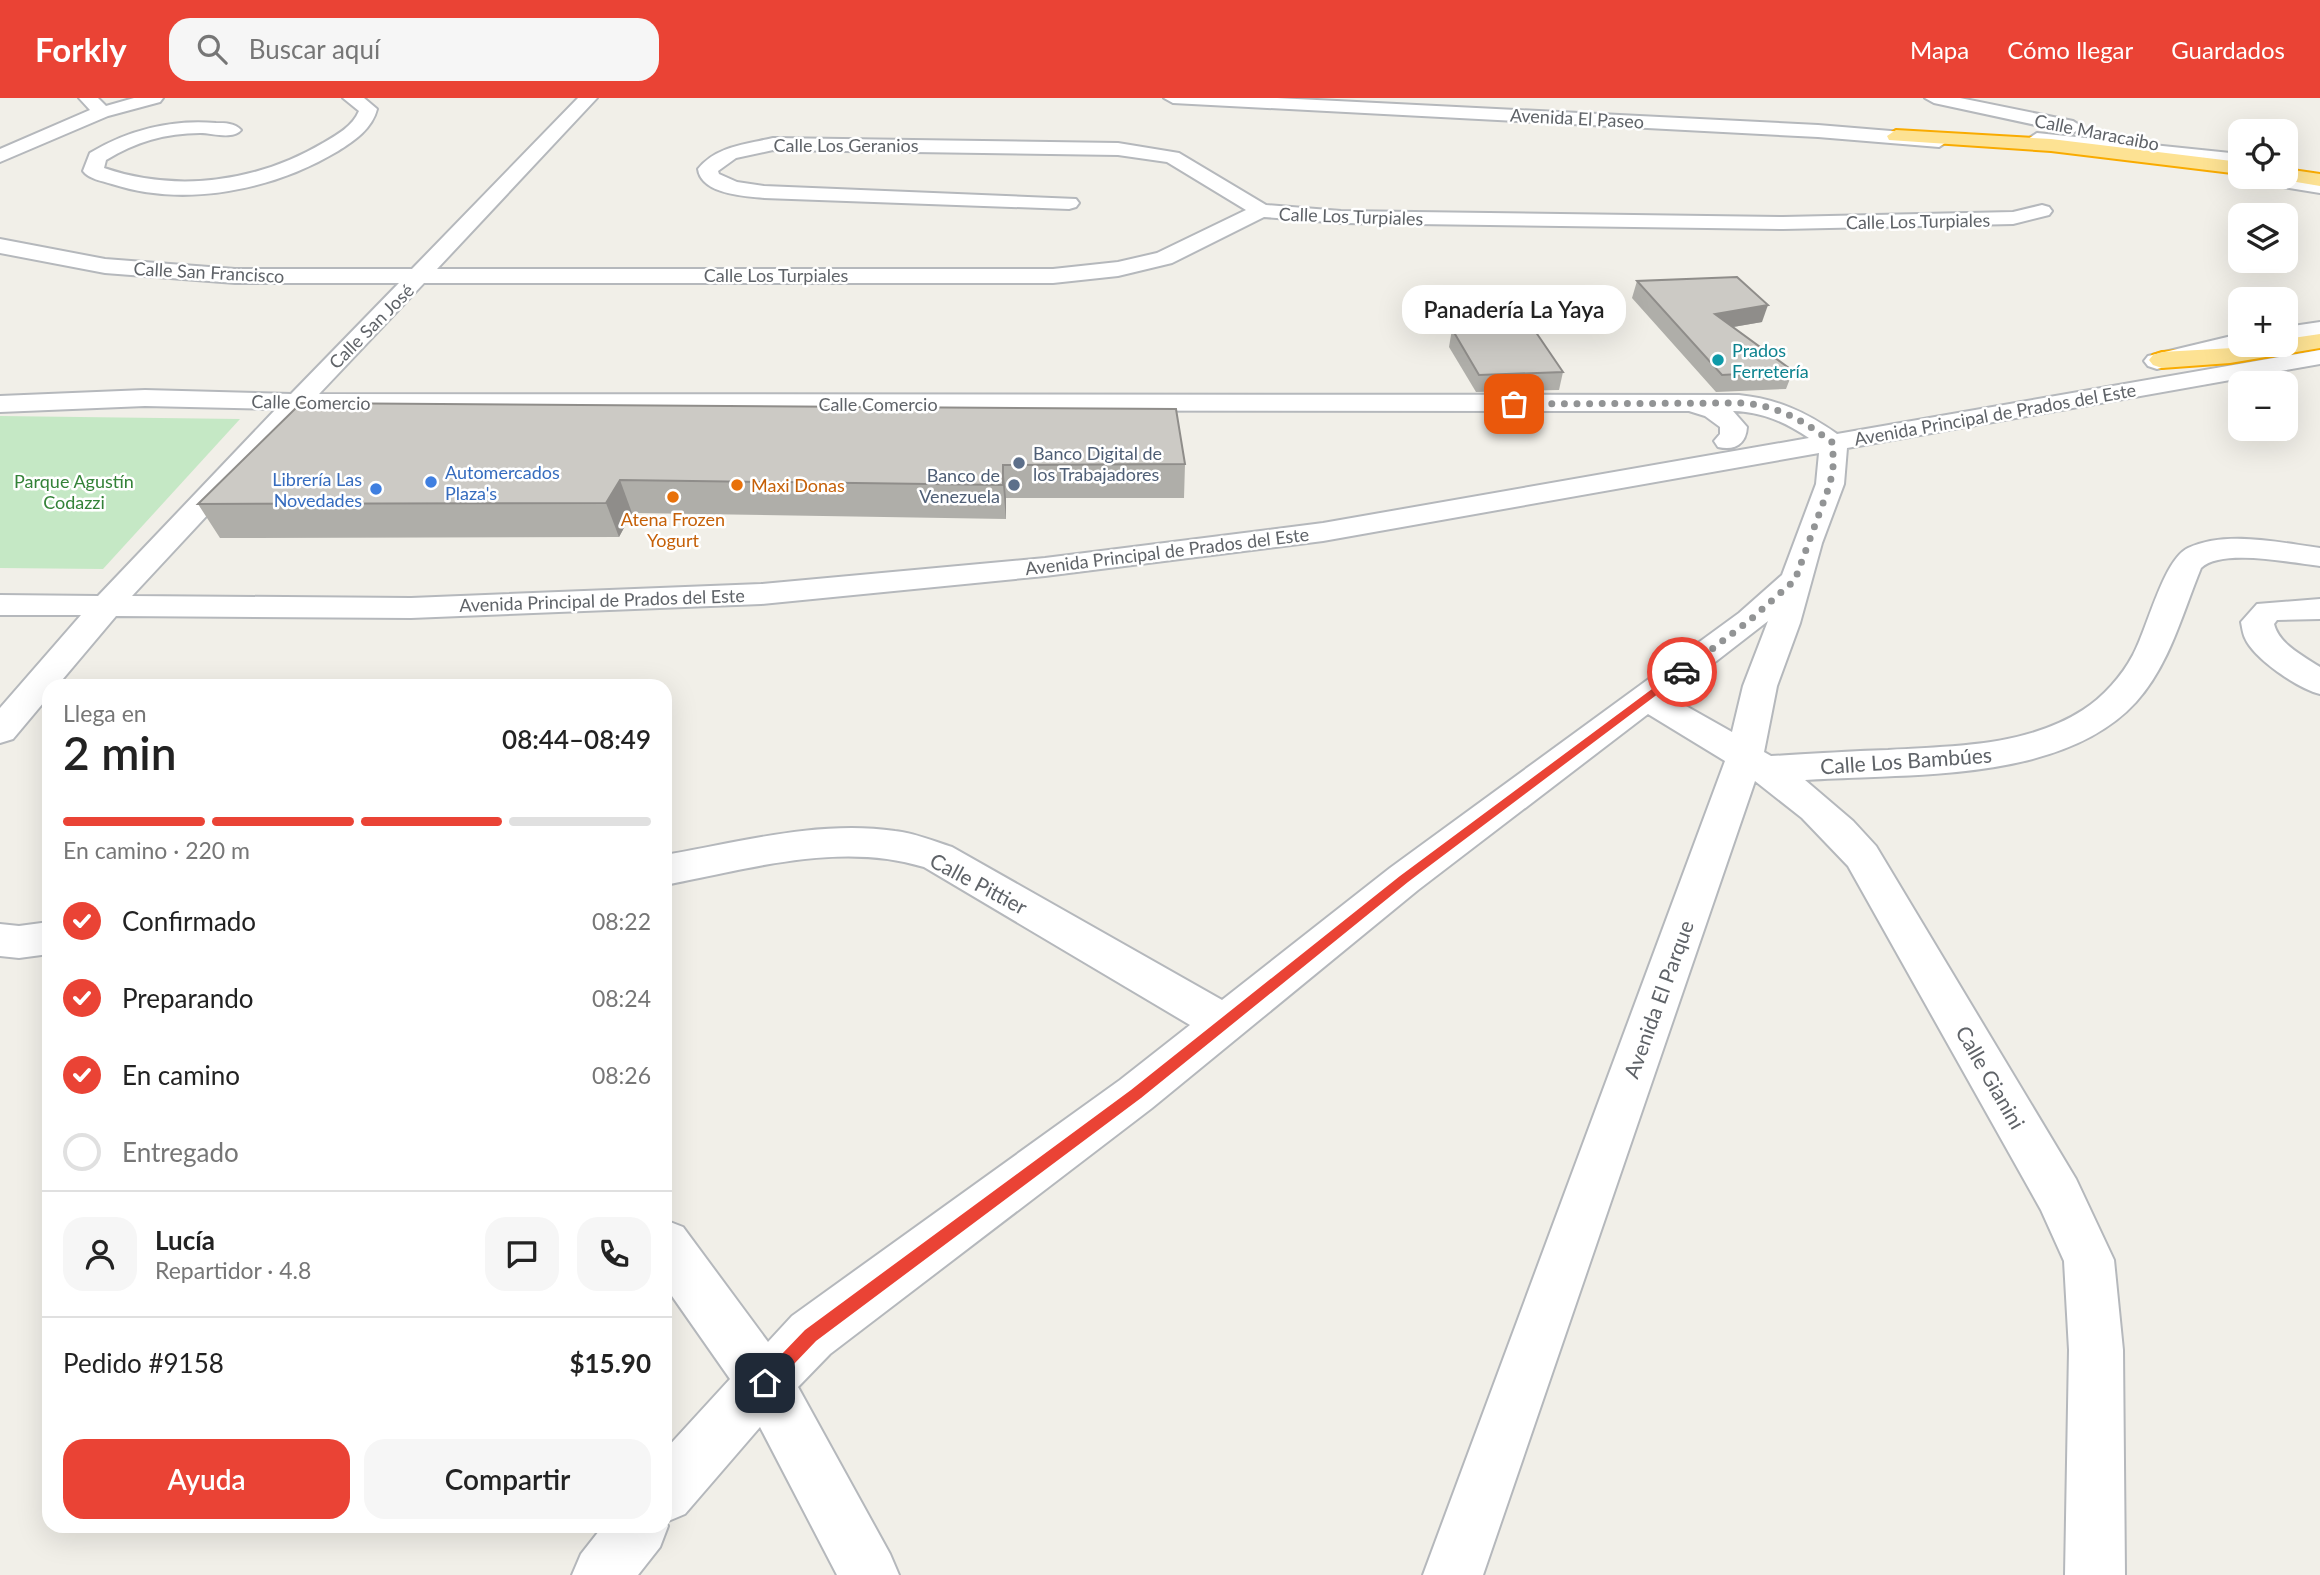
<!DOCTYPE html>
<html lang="es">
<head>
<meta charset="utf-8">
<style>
	body { margin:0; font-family:Lato,sans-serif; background:#f6f6f6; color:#222; height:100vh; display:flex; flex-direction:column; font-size:26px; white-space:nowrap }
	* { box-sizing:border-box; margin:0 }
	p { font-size:23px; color:#767676 }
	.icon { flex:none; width:38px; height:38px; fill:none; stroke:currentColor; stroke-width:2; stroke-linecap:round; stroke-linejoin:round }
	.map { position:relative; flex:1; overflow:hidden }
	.panel { position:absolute; left:42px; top:581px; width:630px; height:854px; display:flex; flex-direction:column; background:#fff; border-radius:21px; box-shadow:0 7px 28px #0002 }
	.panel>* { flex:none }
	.fabs { position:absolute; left:2228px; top:21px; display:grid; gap:14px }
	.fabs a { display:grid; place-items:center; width:70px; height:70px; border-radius:14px; background:#fff; box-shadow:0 7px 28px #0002; font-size:35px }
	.pin { position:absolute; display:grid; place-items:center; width:60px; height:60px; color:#fff; margin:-30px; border-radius:14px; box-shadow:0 4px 10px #0006 }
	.courier { position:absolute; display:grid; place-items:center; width:70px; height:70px; margin:-35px; border:5px solid #ea4335; border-radius:50%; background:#fff; color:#222; box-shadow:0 2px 9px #0007 }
	.bubble { position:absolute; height:49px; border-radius:21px; background:#fff; box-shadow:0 7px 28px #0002; font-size:23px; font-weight:600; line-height:49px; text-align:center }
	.overview em { font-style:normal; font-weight:600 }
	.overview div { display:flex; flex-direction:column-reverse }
	.overview { display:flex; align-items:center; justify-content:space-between; height:119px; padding:0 21px }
	h1 { font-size:46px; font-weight:600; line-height:52px }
	.bar { display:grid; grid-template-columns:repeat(4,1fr); gap:10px 7px; align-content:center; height:84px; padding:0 21px }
	.bar i { height:9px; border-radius:5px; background:#e0e0e0 }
	.bar .current { background:#ea4335 }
	.bar p { grid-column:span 4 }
	.line { display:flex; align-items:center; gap:18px; padding:0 21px; border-top:2px solid #e0e0e0 }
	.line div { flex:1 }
	.round { display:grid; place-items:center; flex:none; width:74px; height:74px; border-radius:21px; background:#f6f6f6 }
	ol { padding:0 21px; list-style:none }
	li { display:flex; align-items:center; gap:21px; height:77px }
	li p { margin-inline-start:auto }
	li .icon { padding:7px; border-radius:50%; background:#ea4335; color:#fff; stroke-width:4 }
	li:last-child { color:#767676 }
	li i { width:38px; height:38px; border:4px solid #e0e0e0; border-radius:50% }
	.cta { display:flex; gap:14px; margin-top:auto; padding:14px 21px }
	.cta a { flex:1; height:80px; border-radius:21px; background:#ea4335; color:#fff; font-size:28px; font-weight:600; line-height:80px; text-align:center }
	.cta a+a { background:#f6f6f6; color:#222 }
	header { display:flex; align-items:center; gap:42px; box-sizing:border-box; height:98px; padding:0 35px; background:#ea4335; color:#fff }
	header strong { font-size:33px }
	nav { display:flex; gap:38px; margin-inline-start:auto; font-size:24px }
	.search { width:490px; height:63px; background:#f6f6f6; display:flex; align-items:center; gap:18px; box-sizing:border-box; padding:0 24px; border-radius:21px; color:#767676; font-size:26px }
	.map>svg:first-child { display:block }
	.green { fill:#c5e8c5 }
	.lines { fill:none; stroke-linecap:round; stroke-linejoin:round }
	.street-casing { stroke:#b5b8bc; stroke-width:4 }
	.highway-casing { stroke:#f9ab00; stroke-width:4 }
	.street { fill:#fff; fill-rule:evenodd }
	.highway { fill:#fde293; fill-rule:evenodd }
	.wall { fill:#afaea9 }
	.shaded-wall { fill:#8f8d8a }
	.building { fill:#cccac5; stroke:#8f8d8a; stroke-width:2 }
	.route { fill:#ea4335 }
	.done { stroke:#929495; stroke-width:7; stroke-dasharray:0 12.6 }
	.culture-dot { fill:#0f9aa8; stroke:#fff; stroke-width:2.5 }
	.service-dot { fill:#5c6f8a; stroke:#fff; stroke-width:2.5 }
	.shop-dot { fill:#3f7fe0; stroke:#fff; stroke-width:2.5 }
	.food-dot { fill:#e8710a; stroke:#fff; stroke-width:2.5 }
	.labels { text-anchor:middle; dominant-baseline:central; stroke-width:5; stroke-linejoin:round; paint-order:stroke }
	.far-street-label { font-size:18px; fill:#5f6368; stroke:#fff }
	.far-culture-label { font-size:18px; fill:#0d838f; stroke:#fff; text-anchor:start }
	.far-service-label { font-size:18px; fill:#4e5e75; stroke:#fff; text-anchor:start }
	.far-shop-label { font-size:18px; fill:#366cbe; stroke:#fff; text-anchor:start }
	.far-park-label { font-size:18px; fill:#348238; stroke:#fff }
	.far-food-label { font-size:18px; fill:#c56008; stroke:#fff; text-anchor:start }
	.street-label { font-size:21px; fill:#5f6368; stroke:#fff }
</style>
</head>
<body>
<header>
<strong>Forkly</strong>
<div class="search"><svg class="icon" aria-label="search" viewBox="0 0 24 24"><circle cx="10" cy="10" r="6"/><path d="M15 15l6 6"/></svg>Buscar aquí</div>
<nav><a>Mapa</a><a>Cómo llegar</a><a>Guardados</a></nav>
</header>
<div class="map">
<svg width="2320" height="1477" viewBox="0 0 2320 1477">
	<rect width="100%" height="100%" fill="#f1efe8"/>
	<polygon class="green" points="0,318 240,321 103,471 0,470"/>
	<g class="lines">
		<defs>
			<g id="street">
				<polygon points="79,0 98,0 106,8 134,0 163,0 160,4 108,18 0,64 0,51 90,12"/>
				<path d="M343,0h21l13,11c-5,20 -23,32 -39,42 -65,39 -153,57 -226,33 -10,-3 -23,-5 -29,-13l7,-18c38,-23 82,-34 126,-30 9,0 19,0 25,7 -8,10 -29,3 -41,3 -34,0 -65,9 -94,27l-2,8c73,25 153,14 219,-25 14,-8 30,-17 36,-32z"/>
				<path d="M578,0h19l-160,171h616l65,-7 39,-9 89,-43 -79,-48 -49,-7 -345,-5 -37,8 -18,13 1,3 18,8 27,4 312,13 3,4 -3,4 -7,2 -305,-11c-20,-2 -63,-4 -66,-29 18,-23 49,-25 75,-31l345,5 61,10 87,52 75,6 442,6 230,-5 29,-7 7,2 3,4 -3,4 -36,9 -230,5 -442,-6 -77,-6 -92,46 -54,13 -65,7h-629l-105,111 1420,1c38,4 67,17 98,39l483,-84v14l-473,84 -3,36 -22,59 -22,80 -23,63 -13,66 7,4c39,-2 78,-5 117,-6 66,-4 137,-3 195,-40 20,-13 39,-34 50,-55 14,-25 30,-95 55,-107 39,-18 92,-5 132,0v18c-28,-3 -98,-18 -119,2 -19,46 -31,96 -65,134 -75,82 -229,71 -331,78l48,41 23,25 200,333 38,81 9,90 2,225h-60l4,-225 -5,-89 -23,-51 -193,-344 -46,-48 -47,-37 -272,794h-60l302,-814 -77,-47 -230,176 -266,218 -322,246 -32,33 92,167 9,21h-62l-77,-148 -75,87 -19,8 2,4 -8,21 -22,28h-66l9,-21 22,-28h62v-76l65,-71 -65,-93v-66l18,7 85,115 24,-26 328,-236 70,-55 -266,-158c-84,-26 -175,2 -259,18v-30c75,-13 154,-35 230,-24 19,2 38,10 57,16l270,153 168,-132 349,-255 43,-38 34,-91 3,-31 -496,88 -278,35 -284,28 -350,14 -295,-2 -59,70h-8v10l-36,43 -13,4v-35l81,-93h-81v-20l98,1 178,-187 -131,-3 -145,6v-16l145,-6 146,4 108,-111h-164l-130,-10 -105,-20v-14l105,20 130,10h177zM305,312l1384,1 16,5 15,11v7l-6,7 4,6c17,4 28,-3 29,-20l-14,-16c30,1 52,11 76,27l-486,85 -278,35 -284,26 -350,14 -279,-2zM1768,523l-25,65 -11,46 -62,-35z"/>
				<polygon points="1164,0 1277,0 1818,27 1939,37 1948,43 1939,49 1818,39 1173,5"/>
				<polygon points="1925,0 1960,0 2073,23 2082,29 2073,35 1934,5"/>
				<polygon points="2037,35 2240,56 2240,68 2030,45 2028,41"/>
				<polygon points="2286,77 2320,83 2320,95 2258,85 2251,83 2248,79"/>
				<polygon points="2320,224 2320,238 2286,243 2286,229"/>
				<polygon points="2240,236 2240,247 2249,248 2157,271 2148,268 2144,263 2148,258"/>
				<path d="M2320,501v20l-43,1 -3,4c5,20 29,32 46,43v27c-21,-5 -66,-35 -75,-56 -2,-4 -3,-11 -4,-16l16,-18z"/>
				<polygon points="49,824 49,856 19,860 0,858 0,826 19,828"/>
			</g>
			<g id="highway">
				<polygon points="1896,32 2051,41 2240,64 2240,76 2051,53 1889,42 1887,38"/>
				<polygon points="2286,71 2320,76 2320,88 2279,81 2277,79 2286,79"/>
				<polygon points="2320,236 2320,250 2230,265 2162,270 2153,267 2149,262 2153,257 2162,254 2286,247 2286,241"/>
			</g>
		</defs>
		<use href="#street" class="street-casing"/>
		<use href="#highway" class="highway-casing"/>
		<use href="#street" class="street"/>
		<use href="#highway" class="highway"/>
	</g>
	<g class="wall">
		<polygon points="1637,183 1762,224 1733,229 1793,273 1786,291 1716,294 1632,200"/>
		<polygon points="1452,231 1563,274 1559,292 1476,294 1449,249"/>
		<polygon points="301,305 1185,366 1184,400 1006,400 1006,421 632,415 619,439 220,440 198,406"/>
	</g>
	<g class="shaded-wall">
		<polygon points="1768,207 1762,224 1710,233 1715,216"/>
		<polygon points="1003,367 1006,400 1006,421 1003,387"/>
		<polygon points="620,382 632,415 619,439 606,405"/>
	</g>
	<g class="building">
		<polygon points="1737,179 1768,207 1715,216 1793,273 1722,277 1637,183"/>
		<polygon points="1531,227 1563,274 1479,277 1452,231"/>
		<polygon points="301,305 1176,311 1185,366 1003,367 1003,387 620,382 606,405 198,406"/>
	</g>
	<polygon class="route" points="1679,571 1687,574 1408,784 1141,1000 816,1243 770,1291 765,1293 759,1291 757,1285 759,1280 805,1232 1131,992 1400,778"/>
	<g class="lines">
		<path class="done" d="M1514,306l229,-1c39,4 59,17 90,40v24l-3,17 -35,96 -45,40 -68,52"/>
	</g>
	<circle class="culture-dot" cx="1718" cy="262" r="7"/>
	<g class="service-dot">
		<circle cx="1019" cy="365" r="7"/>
		<circle cx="1014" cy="387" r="7"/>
	</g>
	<g class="shop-dot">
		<circle cx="431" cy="384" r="7"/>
		<circle cx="376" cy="391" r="7"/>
	</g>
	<g class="food-dot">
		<circle cx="737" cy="387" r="7"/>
		<circle cx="673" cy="399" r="7"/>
	</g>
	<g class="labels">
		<g class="far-street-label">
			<text transform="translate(1577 20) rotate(3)">Avenida El Paseo</text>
			<text transform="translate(2097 34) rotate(11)">Calle Maracaibo</text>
			<text x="846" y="47">Calle Los Geranios</text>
			<text transform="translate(1351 118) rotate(2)">Calle Los Turpiales</text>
			<text transform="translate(1918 123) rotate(-1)">Calle Los Turpiales</text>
			<text transform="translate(209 174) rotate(3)">Calle San Francisco</text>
			<text x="776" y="177">Calle Los Turpiales</text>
			<text transform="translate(371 228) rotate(-45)">Calle San José</text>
			<text transform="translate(311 304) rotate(1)">Calle Comercio</text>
			<text x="878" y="306">Calle Comercio</text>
			<text transform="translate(1995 316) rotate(-10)">Avenida Principal de Prados del Este</text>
			<text transform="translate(1167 453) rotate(-7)">Avenida Principal de Prados del Este</text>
			<text transform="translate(602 502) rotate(-2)">Avenida Principal de Prados del Este</text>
		</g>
		<g class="far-culture-label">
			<text x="1732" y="252">Prados<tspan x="1732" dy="21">Ferretería</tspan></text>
		</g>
		<g class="far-service-label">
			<text x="1033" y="355">Banco Digital de<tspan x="1033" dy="21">los Trabajadores</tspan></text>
			<text x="1000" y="377" text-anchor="end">Banco de<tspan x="1000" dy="21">Venezuela</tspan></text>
		</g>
		<g class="far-shop-label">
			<text x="445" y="374">Automercados<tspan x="445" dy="21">Plaza's</tspan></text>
			<text x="362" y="381" text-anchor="end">Librería Las<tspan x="362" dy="21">Novedades</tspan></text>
		</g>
		<g class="far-park-label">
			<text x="74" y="383">Parque Agustín<tspan x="74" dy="21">Codazzi</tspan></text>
		</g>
		<g class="far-food-label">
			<text x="751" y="387">Maxi Donas</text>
			<text x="673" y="421" text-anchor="middle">Atena Frozen<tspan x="673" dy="21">Yogurt</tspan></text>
		</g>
		<g class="street-label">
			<text transform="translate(1906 662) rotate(-4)">Calle Los Bambúes</text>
			<text transform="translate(979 785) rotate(28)">Calle Pittier</text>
			<text transform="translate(1658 901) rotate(-70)">Avenida El Parque</text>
			<text transform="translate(1991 979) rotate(60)">Calle Gianini</text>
		</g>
	</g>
</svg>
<div class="fabs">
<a><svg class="icon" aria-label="locate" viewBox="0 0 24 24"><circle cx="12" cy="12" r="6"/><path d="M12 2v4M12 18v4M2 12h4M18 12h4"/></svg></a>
<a><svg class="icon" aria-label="layers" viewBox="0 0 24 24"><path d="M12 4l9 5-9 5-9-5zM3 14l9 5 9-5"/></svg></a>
<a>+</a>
<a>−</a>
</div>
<div class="pin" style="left:1514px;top:306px;background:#ea580c"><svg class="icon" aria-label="bag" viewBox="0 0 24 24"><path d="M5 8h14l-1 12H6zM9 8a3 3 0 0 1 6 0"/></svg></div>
<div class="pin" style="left:765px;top:1285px;background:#1f2937"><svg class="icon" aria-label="home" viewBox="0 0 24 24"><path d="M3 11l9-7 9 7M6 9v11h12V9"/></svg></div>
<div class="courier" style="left:1682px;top:574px"><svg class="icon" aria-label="car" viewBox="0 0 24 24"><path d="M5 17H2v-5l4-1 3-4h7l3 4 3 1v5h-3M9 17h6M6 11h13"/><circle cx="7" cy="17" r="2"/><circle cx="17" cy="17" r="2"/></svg></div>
<div class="bubble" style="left:1402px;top:187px;width:224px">Panadería La Yaya</div>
<section class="panel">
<div class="overview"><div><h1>2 min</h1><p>Llega en</p></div><em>08:44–08:49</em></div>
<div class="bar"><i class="current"></i><i class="current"></i><i class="current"></i><i></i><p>En camino · 220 m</p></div>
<ol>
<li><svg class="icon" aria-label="check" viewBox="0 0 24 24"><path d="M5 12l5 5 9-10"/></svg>Confirmado<p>08:22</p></li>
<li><svg class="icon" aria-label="check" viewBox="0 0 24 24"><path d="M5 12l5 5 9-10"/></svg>Preparando<p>08:24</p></li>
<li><svg class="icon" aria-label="check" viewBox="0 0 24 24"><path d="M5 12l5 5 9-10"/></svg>En camino<p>08:26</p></li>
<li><i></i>Entregado</li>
</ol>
<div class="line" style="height:126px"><a class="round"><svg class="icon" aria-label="person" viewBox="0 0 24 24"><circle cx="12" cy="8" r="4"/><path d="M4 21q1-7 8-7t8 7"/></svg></a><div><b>Lucía</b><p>Repartidor · 4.8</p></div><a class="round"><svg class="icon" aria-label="chat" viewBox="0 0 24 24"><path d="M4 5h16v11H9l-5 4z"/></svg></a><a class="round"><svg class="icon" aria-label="phone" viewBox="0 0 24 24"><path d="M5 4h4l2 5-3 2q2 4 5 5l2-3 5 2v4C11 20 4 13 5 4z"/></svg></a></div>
<div class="line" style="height:91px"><div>Pedido #9158</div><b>$15.90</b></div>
<div class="cta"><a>Ayuda</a><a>Compartir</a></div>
</section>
</div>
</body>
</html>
